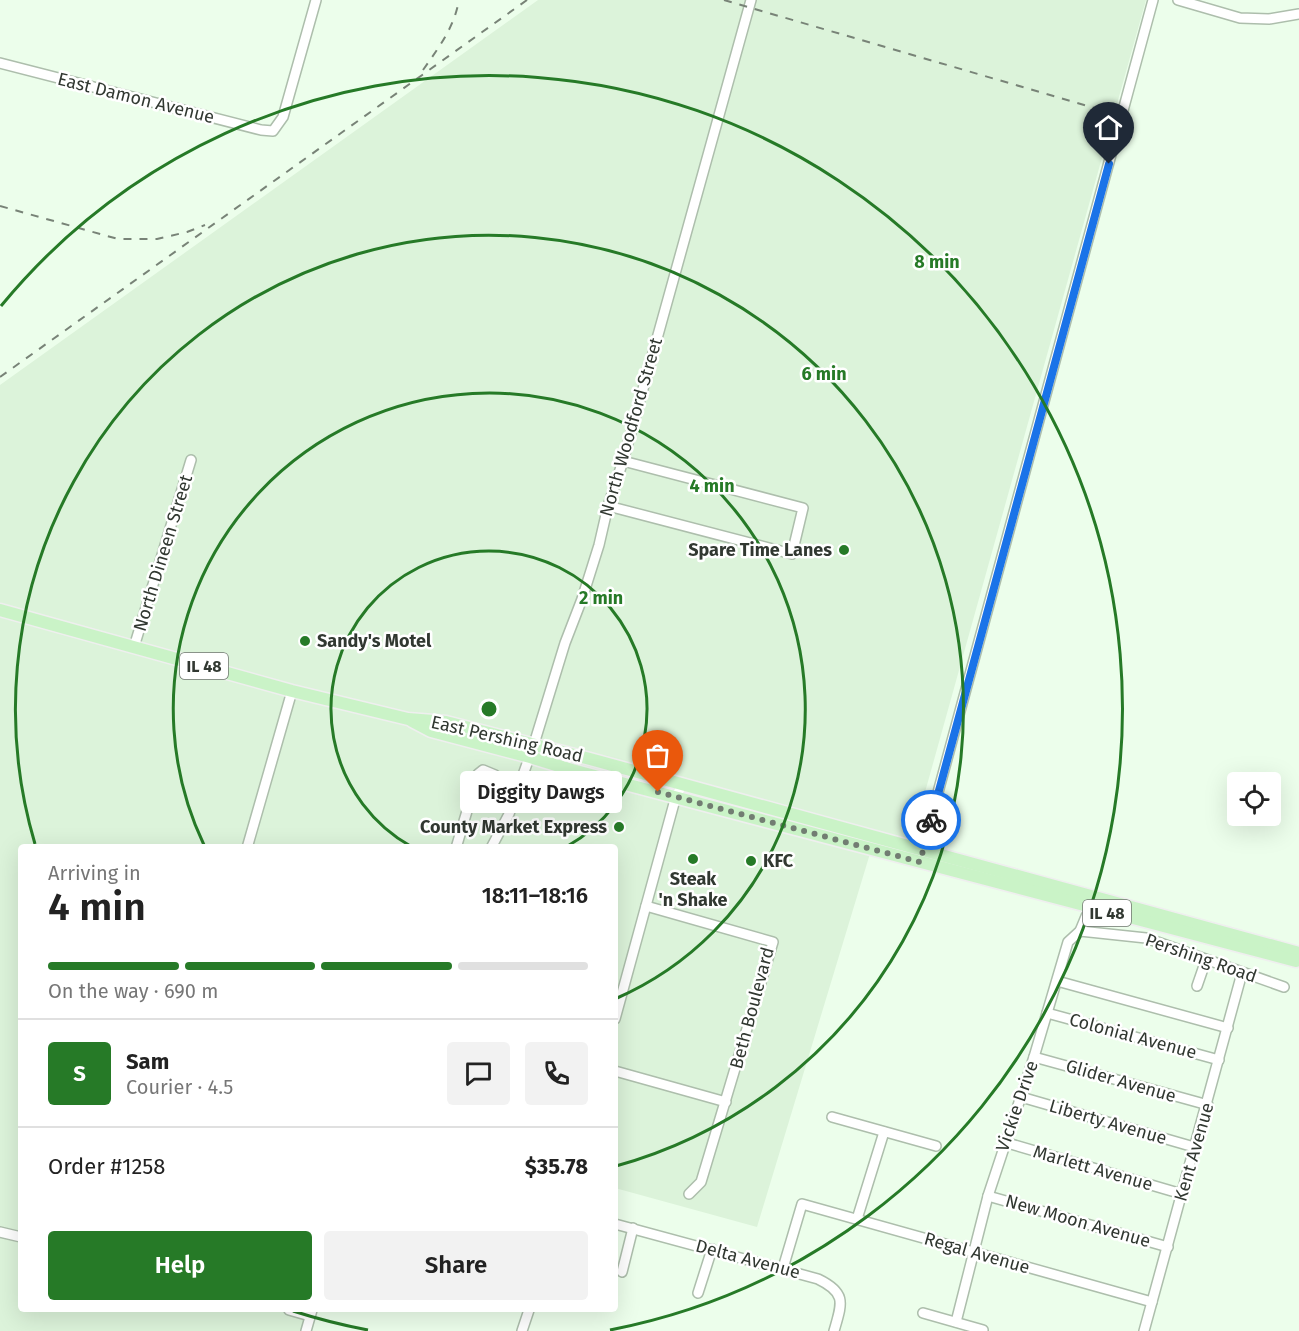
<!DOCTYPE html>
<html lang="en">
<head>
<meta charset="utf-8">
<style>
	body { margin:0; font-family:"Fira Sans",sans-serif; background:#f2f2f2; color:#222; height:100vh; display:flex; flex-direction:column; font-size:22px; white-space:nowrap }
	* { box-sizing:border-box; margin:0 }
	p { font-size:20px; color:#767676 }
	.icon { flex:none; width:33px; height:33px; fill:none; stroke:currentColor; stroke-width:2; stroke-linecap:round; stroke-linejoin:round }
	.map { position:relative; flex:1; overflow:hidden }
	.side { position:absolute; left:18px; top:844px; width:600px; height:468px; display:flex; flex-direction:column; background:#fff; border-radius:6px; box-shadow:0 6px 24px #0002 }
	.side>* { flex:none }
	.fabs { position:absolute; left:1227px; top:772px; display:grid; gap:12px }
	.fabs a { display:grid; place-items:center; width:54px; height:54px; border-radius:6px; background:#fff; box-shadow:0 6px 24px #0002; font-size:30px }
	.pin { position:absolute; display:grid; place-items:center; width:51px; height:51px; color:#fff; margin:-62px -26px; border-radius:50% 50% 50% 0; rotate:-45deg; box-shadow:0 0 6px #0007 }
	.pin .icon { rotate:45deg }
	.courier { position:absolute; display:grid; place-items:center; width:60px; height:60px; margin:-30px; border:4px solid #1a73e8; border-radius:50%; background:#fff; color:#222; box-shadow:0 2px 8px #0007 }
	.bubble { position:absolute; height:42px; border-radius:6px; background:#fff; box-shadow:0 6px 24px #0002; font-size:20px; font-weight:600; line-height:42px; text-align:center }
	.overview em { font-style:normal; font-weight:600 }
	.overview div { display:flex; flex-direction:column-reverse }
	.overview { display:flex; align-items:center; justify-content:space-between; height:102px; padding:0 30px }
	h1 { font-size:39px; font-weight:600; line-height:45px }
	.bar { display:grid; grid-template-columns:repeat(4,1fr); gap:9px 6px; align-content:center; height:72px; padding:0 30px }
	.bar i { height:8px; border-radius:4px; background:#e0e0e0 }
	.bar .selected { background:#267a27 }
	.bar p { grid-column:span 4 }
	.line { display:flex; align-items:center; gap:15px; padding:0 30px; border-top:2px solid #e0e0e0 }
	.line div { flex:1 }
	.round { display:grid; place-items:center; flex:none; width:63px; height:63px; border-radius:6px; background:#f2f2f2 }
	.primary-button { display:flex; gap:12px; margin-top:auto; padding:12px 30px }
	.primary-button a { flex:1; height:69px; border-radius:6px; background:#267a27; color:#fff; font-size:24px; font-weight:600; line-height:69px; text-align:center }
	.primary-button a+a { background:#f2f2f2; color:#222 }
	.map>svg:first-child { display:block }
	.built { fill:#dcf3da }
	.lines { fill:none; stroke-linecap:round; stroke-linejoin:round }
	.minor-casing { stroke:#adbeac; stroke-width:12 }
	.major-casing { stroke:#efefef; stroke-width:15 }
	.minor { stroke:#fff; stroke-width:9 }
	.major { stroke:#caf3c7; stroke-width:12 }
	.rail { stroke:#788377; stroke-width:2; stroke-dasharray:8 8; stroke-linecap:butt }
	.done { stroke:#727d72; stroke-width:6; stroke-dasharray:0 10.8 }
	.route { stroke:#1a73e8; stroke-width:8 }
	.ring { fill:none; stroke:#267a27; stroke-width:3 }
	.poi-dot { fill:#267a27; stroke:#fff; stroke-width:2 }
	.labels { text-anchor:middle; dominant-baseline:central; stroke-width:5; stroke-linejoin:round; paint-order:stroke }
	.shield { fill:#fff; stroke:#6f746f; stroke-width:1.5 }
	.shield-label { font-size:16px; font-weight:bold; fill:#313831 }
	.street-label { font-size:18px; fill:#313831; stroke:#fff }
	.poi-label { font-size:18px; font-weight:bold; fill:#313831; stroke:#fff; text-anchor:end }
	.centre { fill:#267a27; stroke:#fff; stroke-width:3 }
	.ring-label { font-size:18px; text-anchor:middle; font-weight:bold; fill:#267a27; stroke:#fff; stroke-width:5; stroke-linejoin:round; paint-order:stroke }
</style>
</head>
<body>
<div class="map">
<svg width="1299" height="1331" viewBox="0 0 1299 1331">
	<rect width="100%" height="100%" fill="#ecfeeb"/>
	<polygon class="built" points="538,0 1146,0 910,846 875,837 757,1227 615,1188 615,848 21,848 21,1310 312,1310 305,1331 0,1331 0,385"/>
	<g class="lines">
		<defs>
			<g id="minor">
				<polyline points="1178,0 1240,18 1269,19 1299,14"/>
				<polyline points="0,63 261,130 273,131 283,117 316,0"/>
				<polyline points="608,506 792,554 803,508 623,461"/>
				<polyline points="134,647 191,460"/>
				<polyline points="247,848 292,691"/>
				<polyline points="456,848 478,774 483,770 495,775"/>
				<polyline points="491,848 509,814 534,744 565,643 582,599 599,545 608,506 623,461 751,0"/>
				<polyline points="921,855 1153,0"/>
				<polyline points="646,906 773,942 701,1182 689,1194"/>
				<polyline points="1080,931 1146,938 1284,987"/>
				<polyline points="1057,981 1228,1028"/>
				<polyline points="1197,986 1206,960"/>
				<polyline points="1047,1013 1219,1060"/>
				<polyline points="615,1019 676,796 683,784"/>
				<polyline points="1034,1057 1208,1105"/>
				<polyline points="615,1071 726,1102"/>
				<polyline points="1021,1097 1194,1147"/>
				<polyline points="832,1117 936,1146"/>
				<polyline points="1004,1142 1182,1194"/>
				<polyline points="988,1196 1168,1247"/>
				<polyline points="857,1219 884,1132"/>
				<path d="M615,1224l203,55c29,14 24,24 16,52"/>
				<polyline points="0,1232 21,1237"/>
				<polyline points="783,1268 802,1204 1152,1302"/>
				<polyline points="622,1272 633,1228"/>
				<polyline points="698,1293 712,1249"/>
				<polyline points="289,1310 310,1316"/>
				<polyline points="923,1313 983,1330"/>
				<polyline points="956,1322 988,1196 1034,1057 1068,942 1080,931 1092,902"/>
				<polyline points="306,1331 312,1310"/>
				<polyline points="522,1331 529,1310"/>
				<polyline points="1144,1331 1242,973"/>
			</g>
			<g id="major">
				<polyline points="0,610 292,691 408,719 446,722 590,759 1299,953"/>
				<polyline points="412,721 431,731 530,757 572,770 1296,961"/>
			</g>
		</defs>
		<use href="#minor" class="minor-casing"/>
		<use href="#major" class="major-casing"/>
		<use href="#minor" class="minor"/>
		<use href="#major" class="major"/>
		<g class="rail">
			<polyline points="724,0 1098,109"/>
			<path d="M423,70c16,-23 31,-42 36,-70"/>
			<polyline points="0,206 118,239 157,239 187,232 205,225"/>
			<polyline points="0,377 527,0"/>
		</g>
	</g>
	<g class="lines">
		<polyline class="done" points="658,792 920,862 931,820"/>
		<polyline class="route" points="931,820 1109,164"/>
	</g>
	<g class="ring">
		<path d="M412 847A158 158 0 1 1 566 847"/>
		<path d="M204 845A316 316 0 1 1 615 999"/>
		<path d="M35 844A474 474 0 1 1 616 1166"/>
		<path d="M368 1330A633 633 0 0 1 293 1311M1 306A633 633 0 1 1 610 1330"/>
	</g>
	<g class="poi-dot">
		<circle cx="844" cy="550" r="6"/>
		<circle cx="305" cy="641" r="6"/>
		<circle cx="619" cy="827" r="6"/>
		<circle cx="693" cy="859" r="6"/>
		<circle cx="751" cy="861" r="6"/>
	</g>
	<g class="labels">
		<g class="shield">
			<rect x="180" y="653" width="48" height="26" rx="4.5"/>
			<rect x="1083" y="900" width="48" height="26" rx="4.5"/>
		</g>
		<g class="shield-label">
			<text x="204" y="666">IL 48</text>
			<text x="1107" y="913">IL 48</text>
		</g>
		<g class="street-label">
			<text transform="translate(136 98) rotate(14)">East Damon Avenue</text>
			<text transform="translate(631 427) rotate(-74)">North Woodford Street</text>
			<text transform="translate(163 553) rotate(-73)">North Dineen Street</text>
			<text transform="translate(507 739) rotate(13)">East Pershing Road</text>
			<text transform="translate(1201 958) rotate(19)">Pershing Road</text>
			<text transform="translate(752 1008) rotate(-75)">Beth Boulevard</text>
			<text transform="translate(1133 1036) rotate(15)">Colonial Avenue</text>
			<text transform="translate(1121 1081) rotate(16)">Glider Avenue</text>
			<text transform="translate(1017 1106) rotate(-71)">Vickie Drive</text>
			<text transform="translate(1108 1122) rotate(16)">Liberty Avenue</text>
			<text transform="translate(1194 1152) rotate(-74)">Kent Avenue</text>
			<text transform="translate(1093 1168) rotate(16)">Marlett Avenue</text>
			<text transform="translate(1078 1221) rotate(16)">New Moon Avenue</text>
			<text transform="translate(977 1253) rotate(16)">Regal Avenue</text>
			<text transform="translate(748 1259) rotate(15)">Delta Avenue</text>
		</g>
		<g class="poi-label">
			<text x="832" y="550">Spare Time Lanes</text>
			<text x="317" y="641" text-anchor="start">Sandy's Motel</text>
			<text x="607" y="827">County Market Express</text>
			<text x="763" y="861" text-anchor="start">KFC</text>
			<text x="693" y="879" text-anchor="middle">Steak<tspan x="693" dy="21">'n Shake</tspan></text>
		</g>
	</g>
	<circle cx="489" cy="709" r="9" class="centre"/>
	<g class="ring-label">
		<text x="937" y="268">8 min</text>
		<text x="824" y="380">6 min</text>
		<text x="712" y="492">4 min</text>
		<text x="601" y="604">2 min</text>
	</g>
</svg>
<div class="fabs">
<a><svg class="icon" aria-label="locate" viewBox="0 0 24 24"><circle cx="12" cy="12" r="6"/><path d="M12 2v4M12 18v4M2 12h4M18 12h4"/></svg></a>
</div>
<div class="pin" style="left:658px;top:792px;background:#ea580c"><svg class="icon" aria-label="bag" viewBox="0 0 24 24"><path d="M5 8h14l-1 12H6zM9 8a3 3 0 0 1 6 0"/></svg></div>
<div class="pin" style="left:1109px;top:164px;background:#1f2937"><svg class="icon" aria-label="home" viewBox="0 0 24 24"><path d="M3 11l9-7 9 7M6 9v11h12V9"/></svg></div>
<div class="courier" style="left:931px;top:820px"><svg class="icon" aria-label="bike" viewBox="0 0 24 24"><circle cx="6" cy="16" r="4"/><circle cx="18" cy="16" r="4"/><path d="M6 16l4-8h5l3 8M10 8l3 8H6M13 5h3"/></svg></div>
<div class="bubble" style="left:460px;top:771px;width:162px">Diggity Dawgs</div>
<section class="side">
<div class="overview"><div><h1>4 min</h1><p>Arriving in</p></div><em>18:11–18:16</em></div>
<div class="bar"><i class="selected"></i><i class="selected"></i><i class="selected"></i><i></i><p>On the way · 690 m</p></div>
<div class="line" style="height:108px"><b class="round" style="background:#267a27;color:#fff">S</b><div><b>Sam</b><p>Courier · 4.5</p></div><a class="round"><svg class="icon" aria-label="chat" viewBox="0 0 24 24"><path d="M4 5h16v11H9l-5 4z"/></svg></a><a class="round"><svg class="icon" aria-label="phone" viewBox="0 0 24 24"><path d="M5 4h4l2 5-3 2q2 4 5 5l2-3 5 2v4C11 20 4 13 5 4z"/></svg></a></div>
<div class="line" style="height:78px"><div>Order #1258</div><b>$35.78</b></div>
<div class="primary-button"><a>Help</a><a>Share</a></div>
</section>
</div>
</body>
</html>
